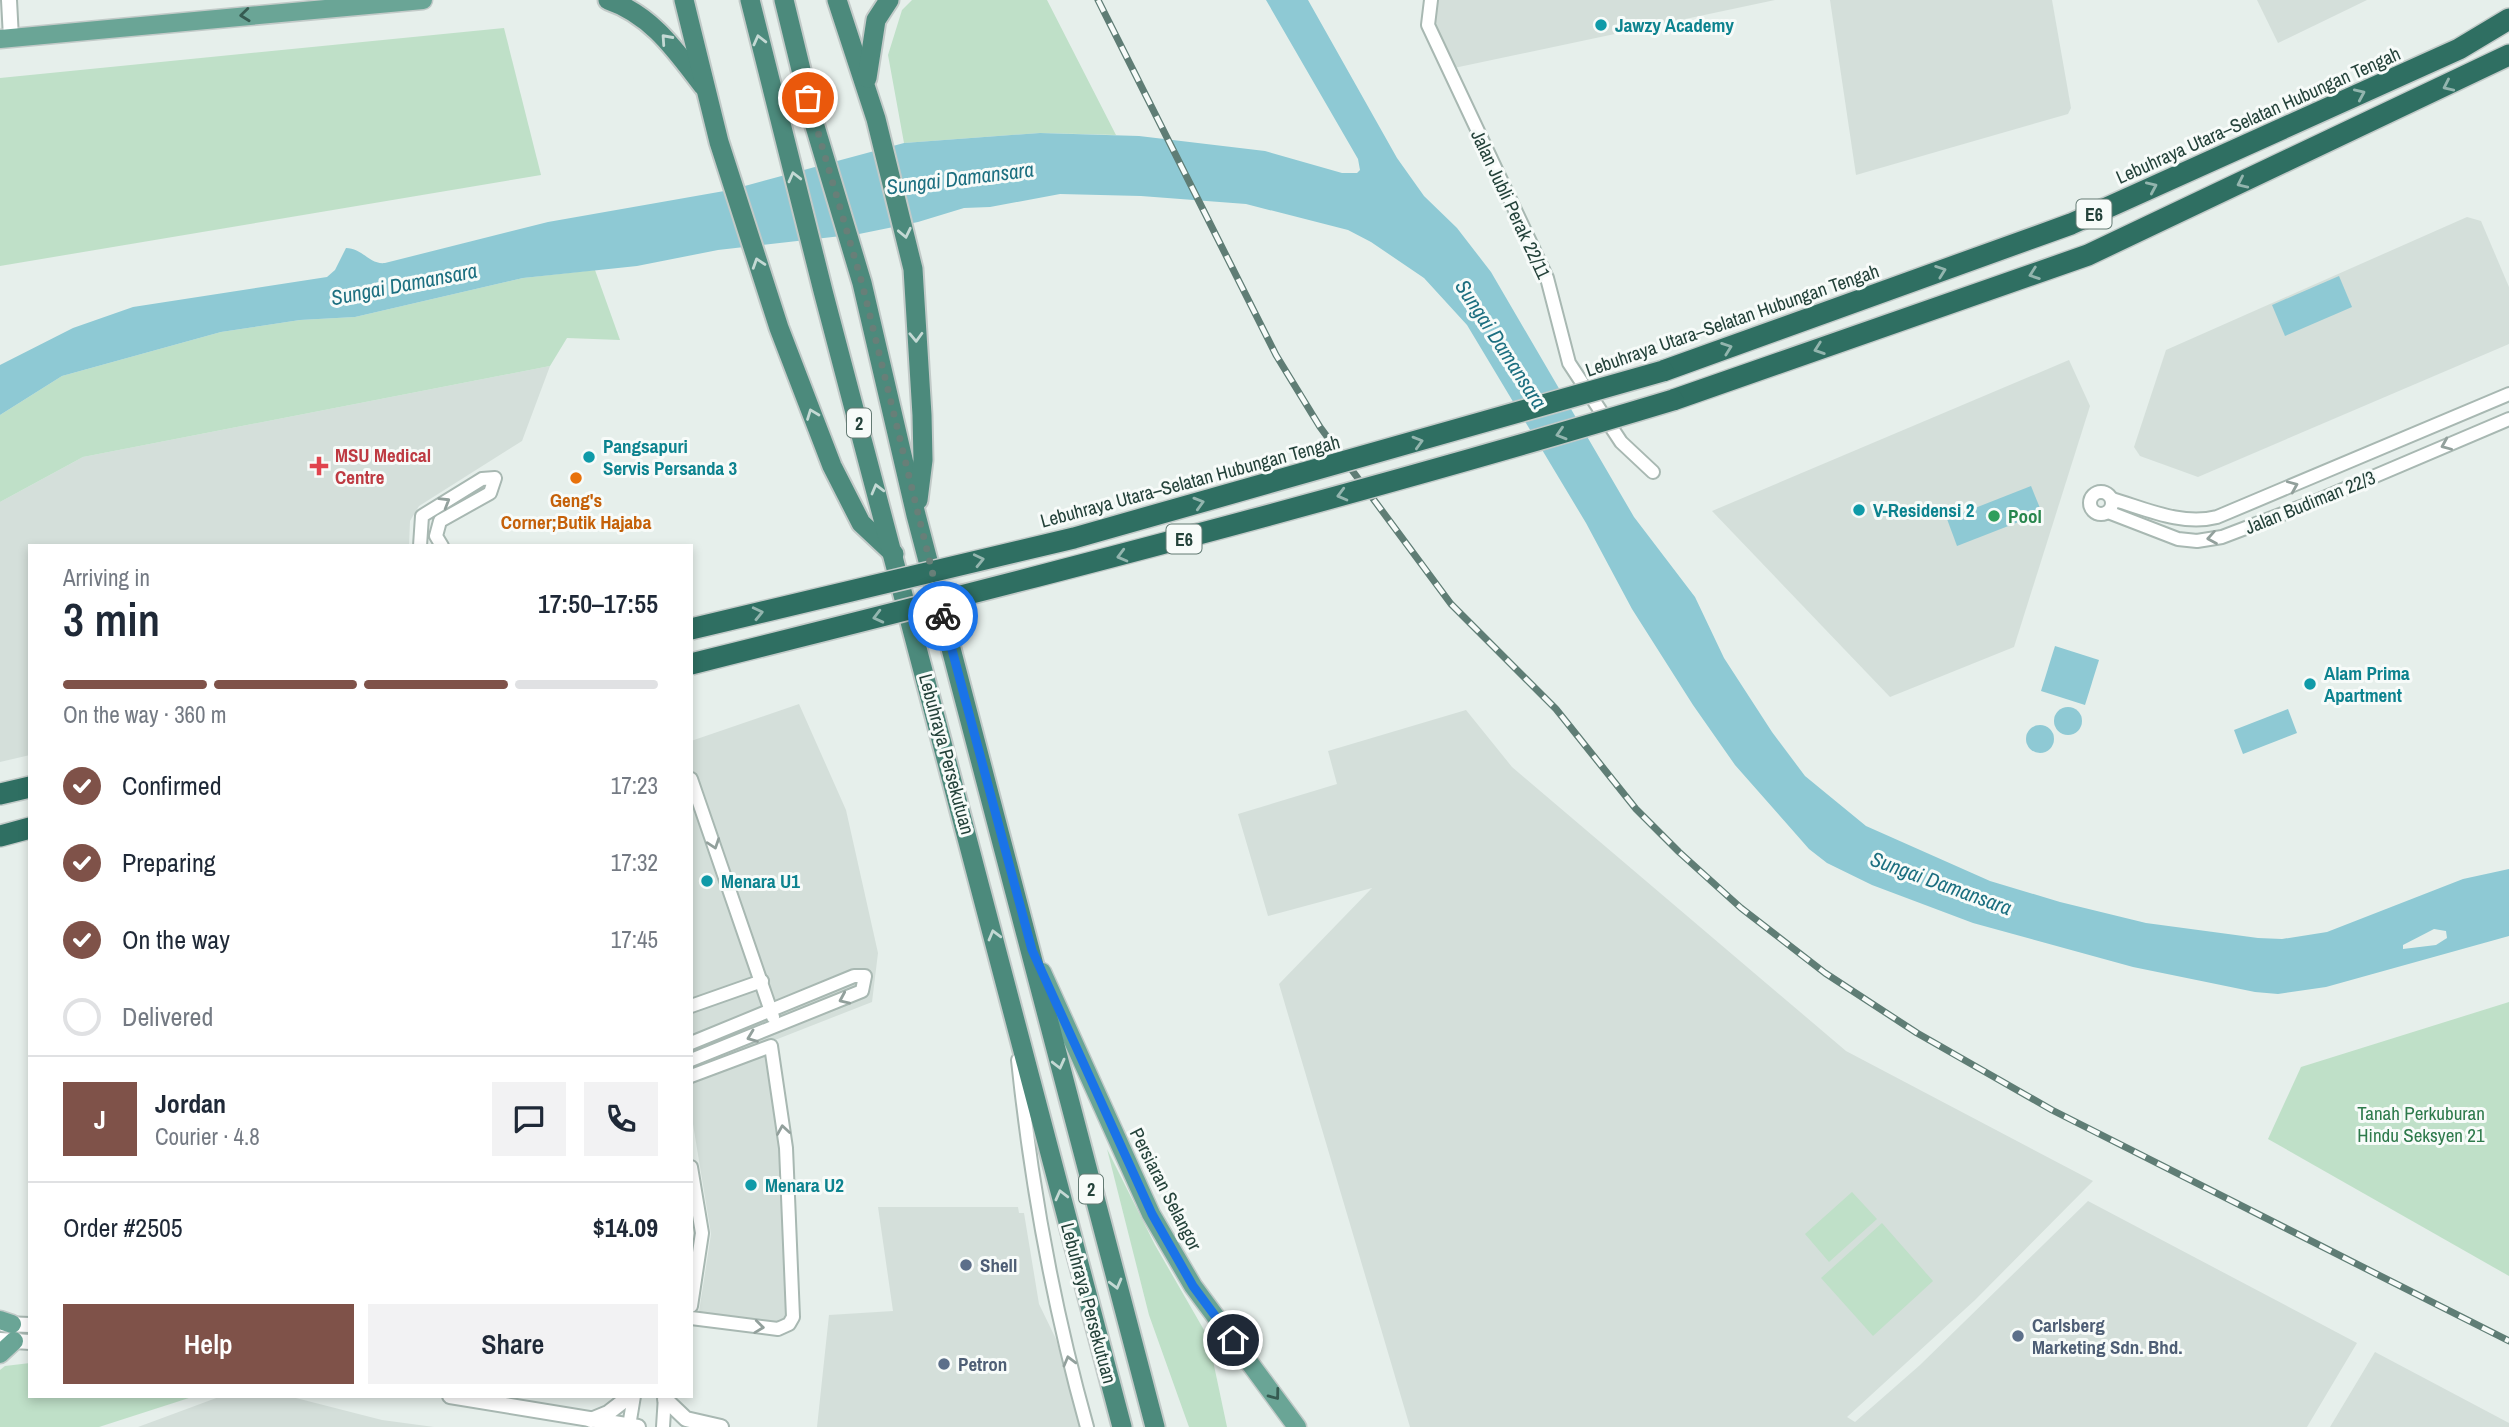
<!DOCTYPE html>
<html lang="en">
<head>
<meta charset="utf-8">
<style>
	body { margin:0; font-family:"Archivo Narrow",sans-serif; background:#f2f2f3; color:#1f2937; height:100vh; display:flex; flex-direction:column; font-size:26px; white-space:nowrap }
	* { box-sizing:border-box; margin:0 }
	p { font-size:23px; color:#747a83 }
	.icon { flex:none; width:38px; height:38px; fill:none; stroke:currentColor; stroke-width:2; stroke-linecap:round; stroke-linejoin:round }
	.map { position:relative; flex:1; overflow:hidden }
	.drawer { position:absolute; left:28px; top:544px; width:665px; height:854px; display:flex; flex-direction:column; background:#fff; border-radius:0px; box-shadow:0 4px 10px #0003 }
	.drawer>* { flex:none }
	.pin { position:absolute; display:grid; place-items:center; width:60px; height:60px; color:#fff; margin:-30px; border:4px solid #fff; border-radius:50%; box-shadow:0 2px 7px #0007 }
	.courier { position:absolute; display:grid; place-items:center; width:70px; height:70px; margin:-35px; border:5px solid #1a73e8; border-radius:50%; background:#fff; color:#222; box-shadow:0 2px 9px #0007 }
	.summary em { font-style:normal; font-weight:600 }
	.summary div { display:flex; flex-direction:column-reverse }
	.summary { display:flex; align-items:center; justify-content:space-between; height:119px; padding:0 35px }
	h1 { font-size:46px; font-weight:600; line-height:52px }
	.bar { display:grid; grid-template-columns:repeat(4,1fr); gap:10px 7px; align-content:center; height:84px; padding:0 35px }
	.bar i { height:9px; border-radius:5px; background:#e0e1e3 }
	.bar .current { background:#7f5249 }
	.bar p { grid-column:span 4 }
	.line { display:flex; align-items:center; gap:18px; padding:0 35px; border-top:2px solid #e0e1e3 }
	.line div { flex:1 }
	.round { display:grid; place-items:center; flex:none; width:74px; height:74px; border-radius:0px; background:#f2f2f3 }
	ol { padding:0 35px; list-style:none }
	li { display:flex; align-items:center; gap:21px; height:77px }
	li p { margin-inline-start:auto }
	li .icon { padding:7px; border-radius:50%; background:#7f5249; color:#fff; stroke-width:4 }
	li:last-child { color:#747a83 }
	li i { width:38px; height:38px; border:4px solid #e0e1e3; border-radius:50% }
	.primary-button { display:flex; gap:14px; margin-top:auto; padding:14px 35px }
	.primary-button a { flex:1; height:80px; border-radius:0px; background:#7f5249; color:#fff; font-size:28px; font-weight:600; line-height:80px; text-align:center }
	.primary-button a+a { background:#f2f2f3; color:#1f2937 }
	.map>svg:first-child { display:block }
	.built { fill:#d4dfda }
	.green { fill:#bfe0c8 }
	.water { fill:#8ec9d4; fill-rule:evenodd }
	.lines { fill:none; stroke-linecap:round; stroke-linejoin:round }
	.minor-casing { stroke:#a8b8b2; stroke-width:16 }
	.tertiary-casing { stroke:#a8b8b2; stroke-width:18 }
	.primary-casing { stroke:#c2cac8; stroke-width:21 }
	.trunk-casing { stroke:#c2cac8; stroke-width:23 }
	.motorway-casing { stroke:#c2cac8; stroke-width:24 }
	.minor { stroke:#fff; stroke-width:12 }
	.tertiary { stroke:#fff; stroke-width:14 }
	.primary { stroke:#6aa596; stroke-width:18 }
	.trunk { stroke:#4c8a7c; stroke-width:19 }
	.motorway { stroke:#2f6f62; stroke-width:21 }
	.rail-casing { stroke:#5f7d75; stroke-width:7 }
	.rail { stroke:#f7fbf9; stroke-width:4.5; stroke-dasharray:13; stroke-linecap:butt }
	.motorway-bridge-casing { stroke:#c2cac8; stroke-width:24; stroke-linecap:butt }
	.motorway-bridge { stroke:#2f6f62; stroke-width:21 }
	.oneway { stroke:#365b51 }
	.oneway2 { stroke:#c4d9d4 }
	.oneway3 { stroke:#93b5ae }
	.oneway4 { stroke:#92a09c }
	.done { stroke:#687f78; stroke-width:7; stroke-dasharray:0 12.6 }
	.route { stroke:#1a73e8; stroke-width:9 }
	.culture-dot { fill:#0f9aa8; stroke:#f7fbf9; stroke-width:2.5 }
	.health-dot { fill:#e0444e; stroke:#f7fbf9; stroke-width:2.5 }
	.food-dot { fill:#e8710a; stroke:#f7fbf9; stroke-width:2.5 }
	.leisure-dot { fill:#2e9e5b; stroke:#f7fbf9; stroke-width:2.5 }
	.service-dot { fill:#5c6f8a; stroke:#f7fbf9; stroke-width:2.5 }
	.labels { text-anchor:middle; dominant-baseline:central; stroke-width:6; stroke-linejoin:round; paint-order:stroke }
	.shield { fill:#f7fbf9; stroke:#637a73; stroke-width:2 }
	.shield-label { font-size:18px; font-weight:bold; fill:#24423a }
	.culture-label { font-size:19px; font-weight:bold; fill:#0d838f; stroke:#f7fbf9; text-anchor:start }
	.street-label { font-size:19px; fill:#24423a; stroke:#f7fbf9 }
	.health-label { font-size:19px; font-weight:bold; fill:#be3a42; stroke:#f7fbf9; text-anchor:start }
	.food-label { font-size:19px; font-weight:bold; fill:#c56008; stroke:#f7fbf9 }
	.leisure-label { font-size:19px; font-weight:bold; fill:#27864d; stroke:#f7fbf9; text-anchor:start }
	.park-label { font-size:19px; fill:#2d7a4b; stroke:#f7fbf9 }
	.service-label { font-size:19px; font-weight:bold; fill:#4e5e75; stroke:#f7fbf9; text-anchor:start }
	.water-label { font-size:21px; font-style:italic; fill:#1c6f80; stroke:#f7fbf9 }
</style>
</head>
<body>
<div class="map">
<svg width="2509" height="1427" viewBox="0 0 2509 1427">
	<rect width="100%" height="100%" fill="#e6efeb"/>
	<g class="built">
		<polygon points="1437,0 1775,0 1454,68 1434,23"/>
		<polygon points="1830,0 2052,0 2071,108 2068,114 1856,175"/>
		<polygon points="2257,0 2367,0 2278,43"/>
		<polygon points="2467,217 2481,221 2509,287 2509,344 2198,477 2140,456 2134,447 2166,350"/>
		<polygon points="2069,360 2090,406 2014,647 1890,697 1712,511"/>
		<polygon points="550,366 522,441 419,506 410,521 409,546 30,546 30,755 0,762 0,502 83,457"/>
		<polygon points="799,704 846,810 878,953 872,1002 775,1040 793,1161 798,1324 699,1312 711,1234 691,1112 691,741"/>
		<polygon points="1466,710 1512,767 1846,1051 2093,1181 1975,1300 1847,1417 1855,1422 1920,1365 2088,1201 2357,1343 2307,1427 1410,1427 1279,984 1372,888 1268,916 1238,814 1337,784 1328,751"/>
		<polygon points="878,1207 1018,1207 1019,1213 1024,1213 1039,1304 1056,1339 1081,1427 817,1427 829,1315 893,1311"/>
		<polygon points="2375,1352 2509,1423 2509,1427 2330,1427"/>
		<polygon points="219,1397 292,1397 382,1420 434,1427 138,1427"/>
	</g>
	<g class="green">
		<polygon points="912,0 1047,0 1116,135 1040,133 904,143 888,55 902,10"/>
		<polygon points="504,28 541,175 0,266 0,78"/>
		<polygon points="595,270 620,340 567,338 550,366 83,457 0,502 0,415 62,376 221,332 300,320 355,317 523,278"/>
		<polygon points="2509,1002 2509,1276 2268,1139 2301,1067"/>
		<polygon points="1107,1149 1155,1245 1208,1337 1227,1427 1189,1427 1149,1315"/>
		<polygon points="1852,1192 1877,1219 1829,1262 1805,1234"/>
		<polygon points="1882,1223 1933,1281 1873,1336 1821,1278"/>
		<polygon points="30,1363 30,1396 192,1397 99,1427 0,1427 0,1370 5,1366"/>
	</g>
	<g class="water">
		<path d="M1266,0h42l89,158 27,38 33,32 34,44 143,245 61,80 29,61 48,74 33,44 61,50 124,55 70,21 86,21 112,15 24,1 45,-7 136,-53 46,-10v67l-183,51 -48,7 -23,-2 -122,-25 -160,-44 -101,-38 -45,-22 -18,-14 -74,-84 -42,-60 -61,-96 -46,-86 -119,-198 -43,-47 -53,-36 -23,-12 -102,-26 -105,-8 -81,-2 -70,13 -26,1 -46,14 -59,12 -141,16 -81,16 -114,12 -168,39 -55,3 -79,12 -159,44 -62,39v-50l73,-37 60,-21 194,-30 8,-7 11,-22c16,0 24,17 39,15l163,-41 182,-32 174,-47 136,-10 99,3 126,15 77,22h15l3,-3 -2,-11zM2434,929l12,2 1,7 -11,7 -33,4v-4z"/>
		<polygon points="2339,276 2352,307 2285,336 2272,305"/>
		<polygon points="2031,486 2042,513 1957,546 1947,519"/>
		<polygon points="2055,646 2099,660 2085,705 2041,691"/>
		<circle cx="2068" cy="721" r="14"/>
		<polygon points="2288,709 2297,733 2243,754 2234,730"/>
		<circle cx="2040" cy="739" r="14"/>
	</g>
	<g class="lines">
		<defs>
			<g id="minor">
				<polyline points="1431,0 1428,25 1547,278 1569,363 1621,442 1653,472"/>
				<circle cx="2101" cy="503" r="11"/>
				<path d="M2112,499c34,10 70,27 105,18l292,-123"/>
				<polyline points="2108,512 2178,539 2197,541 2222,537 2314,502 2509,419"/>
				<polyline points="420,546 422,516 482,479 495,478 490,493 440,521 436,536 442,546"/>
				<polyline points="691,779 773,1017"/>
				<polyline points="691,1006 762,981"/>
				<polyline points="691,1043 854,976 865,976 862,991 691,1060"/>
				<path d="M1018,1060c13,124 35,246 69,367"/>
				<polyline points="691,1076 771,1046 786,1148 793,1317 789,1324 778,1329 691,1318"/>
				<polyline points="691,1167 702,1233 691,1306"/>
				<polyline points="629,1426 634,1396"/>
				<polyline points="663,1427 665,1396"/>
			</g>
			<g id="tertiary">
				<polyline points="9,0 11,38"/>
				<polyline points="3,1324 30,1325"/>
				<polyline points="0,1340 30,1342"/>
				<polyline points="450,1396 638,1427"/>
				<polyline points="665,1399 686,1419 721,1427"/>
				<polyline points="591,1420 608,1413 630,1396"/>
			</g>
			<g id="primary">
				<polyline points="0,39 423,0"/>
				<polyline points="1042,972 1151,1214 1193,1286 1297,1427"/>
				<polyline points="0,1320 12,1324"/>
				<polyline points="0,1354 14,1341"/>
			</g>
			<g id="trunk">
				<path d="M608,0c44,15 68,51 95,86"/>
				<polyline points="684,0 719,142 779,328 832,466 861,523 894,554"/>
				<polyline points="750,0 823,291 1122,1427"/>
				<polyline points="784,0 814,123 862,283 916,515 1155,1427"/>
				<polyline points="837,0 876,119 913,269 922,415 923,460 918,500"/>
				<polyline points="867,78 876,20 889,0"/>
			</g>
			<g id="motorway">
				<polyline points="1663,371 2071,224 2459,49 2509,19"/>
				<polyline points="1673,400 2088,255 2509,55"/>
				<polyline points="0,794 30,787"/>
				<polyline points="0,836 30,828"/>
			</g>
		</defs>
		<use href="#minor" class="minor-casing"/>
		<use href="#tertiary" class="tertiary-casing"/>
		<use href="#primary" class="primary-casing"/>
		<use href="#trunk" class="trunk-casing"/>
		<use href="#motorway" class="motorway-casing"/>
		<use href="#minor" class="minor"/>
		<use href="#tertiary" class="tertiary"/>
		<use href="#primary" class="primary"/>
		<use href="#trunk" class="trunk"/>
		<use href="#motorway" class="motorway"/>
		<defs>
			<polyline id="rail" points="1098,0 1276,355 1320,427 1451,604 1556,709 1636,809 1679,852 1741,908 1825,973 1917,1033 2052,1110 2509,1341"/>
		</defs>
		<use href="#rail" class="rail-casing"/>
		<use href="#rail" class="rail"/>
		<defs>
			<g id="motorway-bridge">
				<polyline points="691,629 1074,538 1663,371"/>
				<path d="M691,664c329,-82 657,-166 982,-264"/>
			</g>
		</defs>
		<use href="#motorway-bridge" class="motorway-bridge-casing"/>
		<use href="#motorway-bridge" class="motorway-bridge"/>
	</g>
	<defs><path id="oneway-chevron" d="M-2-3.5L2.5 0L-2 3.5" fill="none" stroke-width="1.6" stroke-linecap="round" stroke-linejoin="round" transform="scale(1.75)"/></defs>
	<g class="oneway">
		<use href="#oneway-chevron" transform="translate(245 15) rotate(174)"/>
		<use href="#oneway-chevron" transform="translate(1275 1395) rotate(53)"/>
	</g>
	<g class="oneway2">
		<use href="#oneway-chevron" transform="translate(666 39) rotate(-132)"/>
		<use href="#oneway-chevron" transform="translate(759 40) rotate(-104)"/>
		<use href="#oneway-chevron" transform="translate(794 177) rotate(-104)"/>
		<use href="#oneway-chevron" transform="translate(905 233) rotate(78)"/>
		<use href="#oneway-chevron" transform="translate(758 263) rotate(-108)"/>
		<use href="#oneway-chevron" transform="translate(916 337) rotate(88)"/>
		<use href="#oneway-chevron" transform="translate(812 414) rotate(-111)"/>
		<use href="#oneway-chevron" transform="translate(877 489) rotate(-105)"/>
		<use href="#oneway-chevron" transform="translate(994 935) rotate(-105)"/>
		<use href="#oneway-chevron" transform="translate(1059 1064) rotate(76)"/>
		<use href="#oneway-chevron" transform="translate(1061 1195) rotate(-104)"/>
		<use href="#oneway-chevron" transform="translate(1116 1284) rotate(75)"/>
	</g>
	<g class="oneway3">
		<use href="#oneway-chevron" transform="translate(2448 86) rotate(155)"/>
		<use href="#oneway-chevron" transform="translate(2360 94) rotate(-24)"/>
		<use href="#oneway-chevron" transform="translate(2242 183) rotate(155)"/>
		<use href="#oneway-chevron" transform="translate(2152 187) rotate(-24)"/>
		<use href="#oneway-chevron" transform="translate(1941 271) rotate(-20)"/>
		<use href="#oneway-chevron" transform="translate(2034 274) rotate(161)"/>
		<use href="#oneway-chevron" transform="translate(1727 348) rotate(-20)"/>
		<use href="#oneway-chevron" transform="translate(1819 349) rotate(161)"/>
		<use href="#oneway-chevron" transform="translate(1561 434) rotate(163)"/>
		<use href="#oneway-chevron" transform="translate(1418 442) rotate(-16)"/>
		<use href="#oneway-chevron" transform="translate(1342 495) rotate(165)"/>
		<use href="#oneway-chevron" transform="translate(1199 503) rotate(-16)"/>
		<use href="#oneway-chevron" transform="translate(1122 556) rotate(165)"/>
		<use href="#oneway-chevron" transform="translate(979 560) rotate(-13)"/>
		<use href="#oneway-chevron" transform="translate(758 613) rotate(-13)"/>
		<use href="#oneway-chevron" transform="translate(878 617) rotate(166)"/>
	</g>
	<g class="oneway4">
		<use href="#oneway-chevron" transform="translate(2446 445) rotate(157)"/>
		<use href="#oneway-chevron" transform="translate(2293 486) rotate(-23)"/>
		<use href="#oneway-chevron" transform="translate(445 502) rotate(-31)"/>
		<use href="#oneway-chevron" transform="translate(2212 538) rotate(170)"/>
		<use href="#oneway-chevron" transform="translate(714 844) rotate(71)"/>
		<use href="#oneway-chevron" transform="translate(844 999) rotate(156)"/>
		<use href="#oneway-chevron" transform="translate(752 1037) rotate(159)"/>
		<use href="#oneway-chevron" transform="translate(783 1130) rotate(-99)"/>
		<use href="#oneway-chevron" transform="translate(759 1327) rotate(7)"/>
		<use href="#oneway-chevron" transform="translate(1069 1361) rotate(-105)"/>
	</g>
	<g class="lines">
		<polyline class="done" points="808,98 862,283 943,616"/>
		<polyline class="route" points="943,616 1032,950 1152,1214 1193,1286 1233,1340"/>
	</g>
	<g class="culture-dot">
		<circle cx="1601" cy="25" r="7"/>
		<circle cx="589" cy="457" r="7"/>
		<circle cx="1859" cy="510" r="7"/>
		<circle cx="2310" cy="684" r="7"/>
		<circle cx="707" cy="881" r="7"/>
		<circle cx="751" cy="1185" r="7"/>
	</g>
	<path class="health-dot" d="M315.5 455.5h7v7h7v7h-7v7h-7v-7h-7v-7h7z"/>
	<circle class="food-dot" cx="576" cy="478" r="7"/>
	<circle class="leisure-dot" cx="1994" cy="516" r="7"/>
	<g class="service-dot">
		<circle cx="966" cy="1265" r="7"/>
		<circle cx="2018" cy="1336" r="7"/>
		<circle cx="944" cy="1364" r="7"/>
	</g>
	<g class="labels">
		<g class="shield">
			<rect x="2076.5" y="199.5" width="35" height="29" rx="5"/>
			<rect x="847" y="408.5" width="24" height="29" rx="5"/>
			<rect x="1166.5" y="524.5" width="35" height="29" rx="5"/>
			<rect x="1079" y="1174.5" width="24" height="29" rx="5"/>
		</g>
		<g class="shield-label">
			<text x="2094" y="214">E6</text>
			<text x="859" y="423">2</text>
			<text x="1184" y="539">E6</text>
			<text x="1091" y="1189">2</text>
		</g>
		<g class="culture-label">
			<text x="1615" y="25">Jawzy Academy</text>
			<text x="603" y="446">Pangsapuri<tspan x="603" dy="22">Servis Persanda 3</tspan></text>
			<text x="1873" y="510">V-Residensi 2</text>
			<text x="2324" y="673">Alam Prima<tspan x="2324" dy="22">Apartment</tspan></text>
			<text x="721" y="881">Menara U1</text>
			<text x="765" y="1185">Menara U2</text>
		</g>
		<g class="street-label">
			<text transform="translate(2258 115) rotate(-24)">Lebuhraya Utara–Selatan Hubungan Tengah</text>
			<text transform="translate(1511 204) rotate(65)">Jalan Jubli Perak 22/11</text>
			<text transform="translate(1732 320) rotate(-19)">Lebuhraya Utara–Selatan Hubungan Tengah</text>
			<text transform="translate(1190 481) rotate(-15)">Lebuhraya Utara–Selatan Hubungan Tengah</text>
			<text transform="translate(2310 502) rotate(-22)">Jalan Budiman 22/3</text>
			<text transform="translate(947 754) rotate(75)">Lebuhraya Persekutuan</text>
			<text transform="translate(1166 1189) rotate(63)">Persiaran Selangor</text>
			<text transform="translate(1089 1303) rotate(75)">Lebuhraya Persekutuan</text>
		</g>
		<g class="health-label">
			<text x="335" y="455">MSU Medical<tspan x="335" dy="22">Centre</tspan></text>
		</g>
		<g class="food-label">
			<text x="576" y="500">Geng's<tspan x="576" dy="22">Corner;Butik Hajaba</tspan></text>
		</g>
		<g class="leisure-label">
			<text x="2008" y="516">Pool</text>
		</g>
		<g class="park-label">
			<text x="2421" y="1113">Tanah Perkuburan<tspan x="2421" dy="22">Hindu Seksyen 21</tspan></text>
		</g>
		<g class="service-label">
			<text x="980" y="1265">Shell</text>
			<text x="2032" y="1325">Carlsberg<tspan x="2032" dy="22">Marketing Sdn. Bhd.</tspan></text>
			<text x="958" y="1364">Petron</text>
		</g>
		<g class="water-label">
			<text transform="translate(960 178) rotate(-7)">Sungai Damansara</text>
			<text transform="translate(404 284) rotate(-11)">Sungai Damansara</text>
			<text transform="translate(1501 344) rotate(57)">Sungai Damansara</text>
			<text transform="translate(1941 883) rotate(20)">Sungai Damansara</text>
		</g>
	</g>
</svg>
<div class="pin" style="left:808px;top:98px;background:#ea580c"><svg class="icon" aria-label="bag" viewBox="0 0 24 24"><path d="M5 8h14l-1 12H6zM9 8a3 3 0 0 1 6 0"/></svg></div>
<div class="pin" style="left:1233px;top:1340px;background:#1f2937"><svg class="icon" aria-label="home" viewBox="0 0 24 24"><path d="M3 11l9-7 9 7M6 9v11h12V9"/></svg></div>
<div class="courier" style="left:943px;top:616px"><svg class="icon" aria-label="bike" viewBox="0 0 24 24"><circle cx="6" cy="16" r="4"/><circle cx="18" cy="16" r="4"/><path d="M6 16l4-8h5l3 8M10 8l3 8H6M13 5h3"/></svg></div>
<section class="drawer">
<div class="summary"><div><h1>3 min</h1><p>Arriving in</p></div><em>17:50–17:55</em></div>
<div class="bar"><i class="current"></i><i class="current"></i><i class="current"></i><i></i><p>On the way · 360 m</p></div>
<ol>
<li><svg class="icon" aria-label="check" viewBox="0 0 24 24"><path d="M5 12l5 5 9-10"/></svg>Confirmed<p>17:23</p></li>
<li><svg class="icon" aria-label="check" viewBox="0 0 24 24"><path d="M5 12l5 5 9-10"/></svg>Preparing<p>17:32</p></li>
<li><svg class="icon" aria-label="check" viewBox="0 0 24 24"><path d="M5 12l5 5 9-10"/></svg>On the way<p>17:45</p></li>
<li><i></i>Delivered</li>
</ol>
<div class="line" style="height:126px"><b class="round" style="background:#7f5249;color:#fff">J</b><div><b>Jordan</b><p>Courier · 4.8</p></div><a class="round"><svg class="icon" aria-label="chat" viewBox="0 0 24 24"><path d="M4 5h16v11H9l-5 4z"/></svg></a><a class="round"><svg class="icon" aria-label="phone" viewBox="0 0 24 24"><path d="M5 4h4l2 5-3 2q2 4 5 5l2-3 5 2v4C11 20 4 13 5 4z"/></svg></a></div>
<div class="line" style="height:91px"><div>Order #2505</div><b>$14.09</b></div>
<div class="primary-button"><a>Help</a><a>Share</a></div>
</section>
</div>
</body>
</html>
